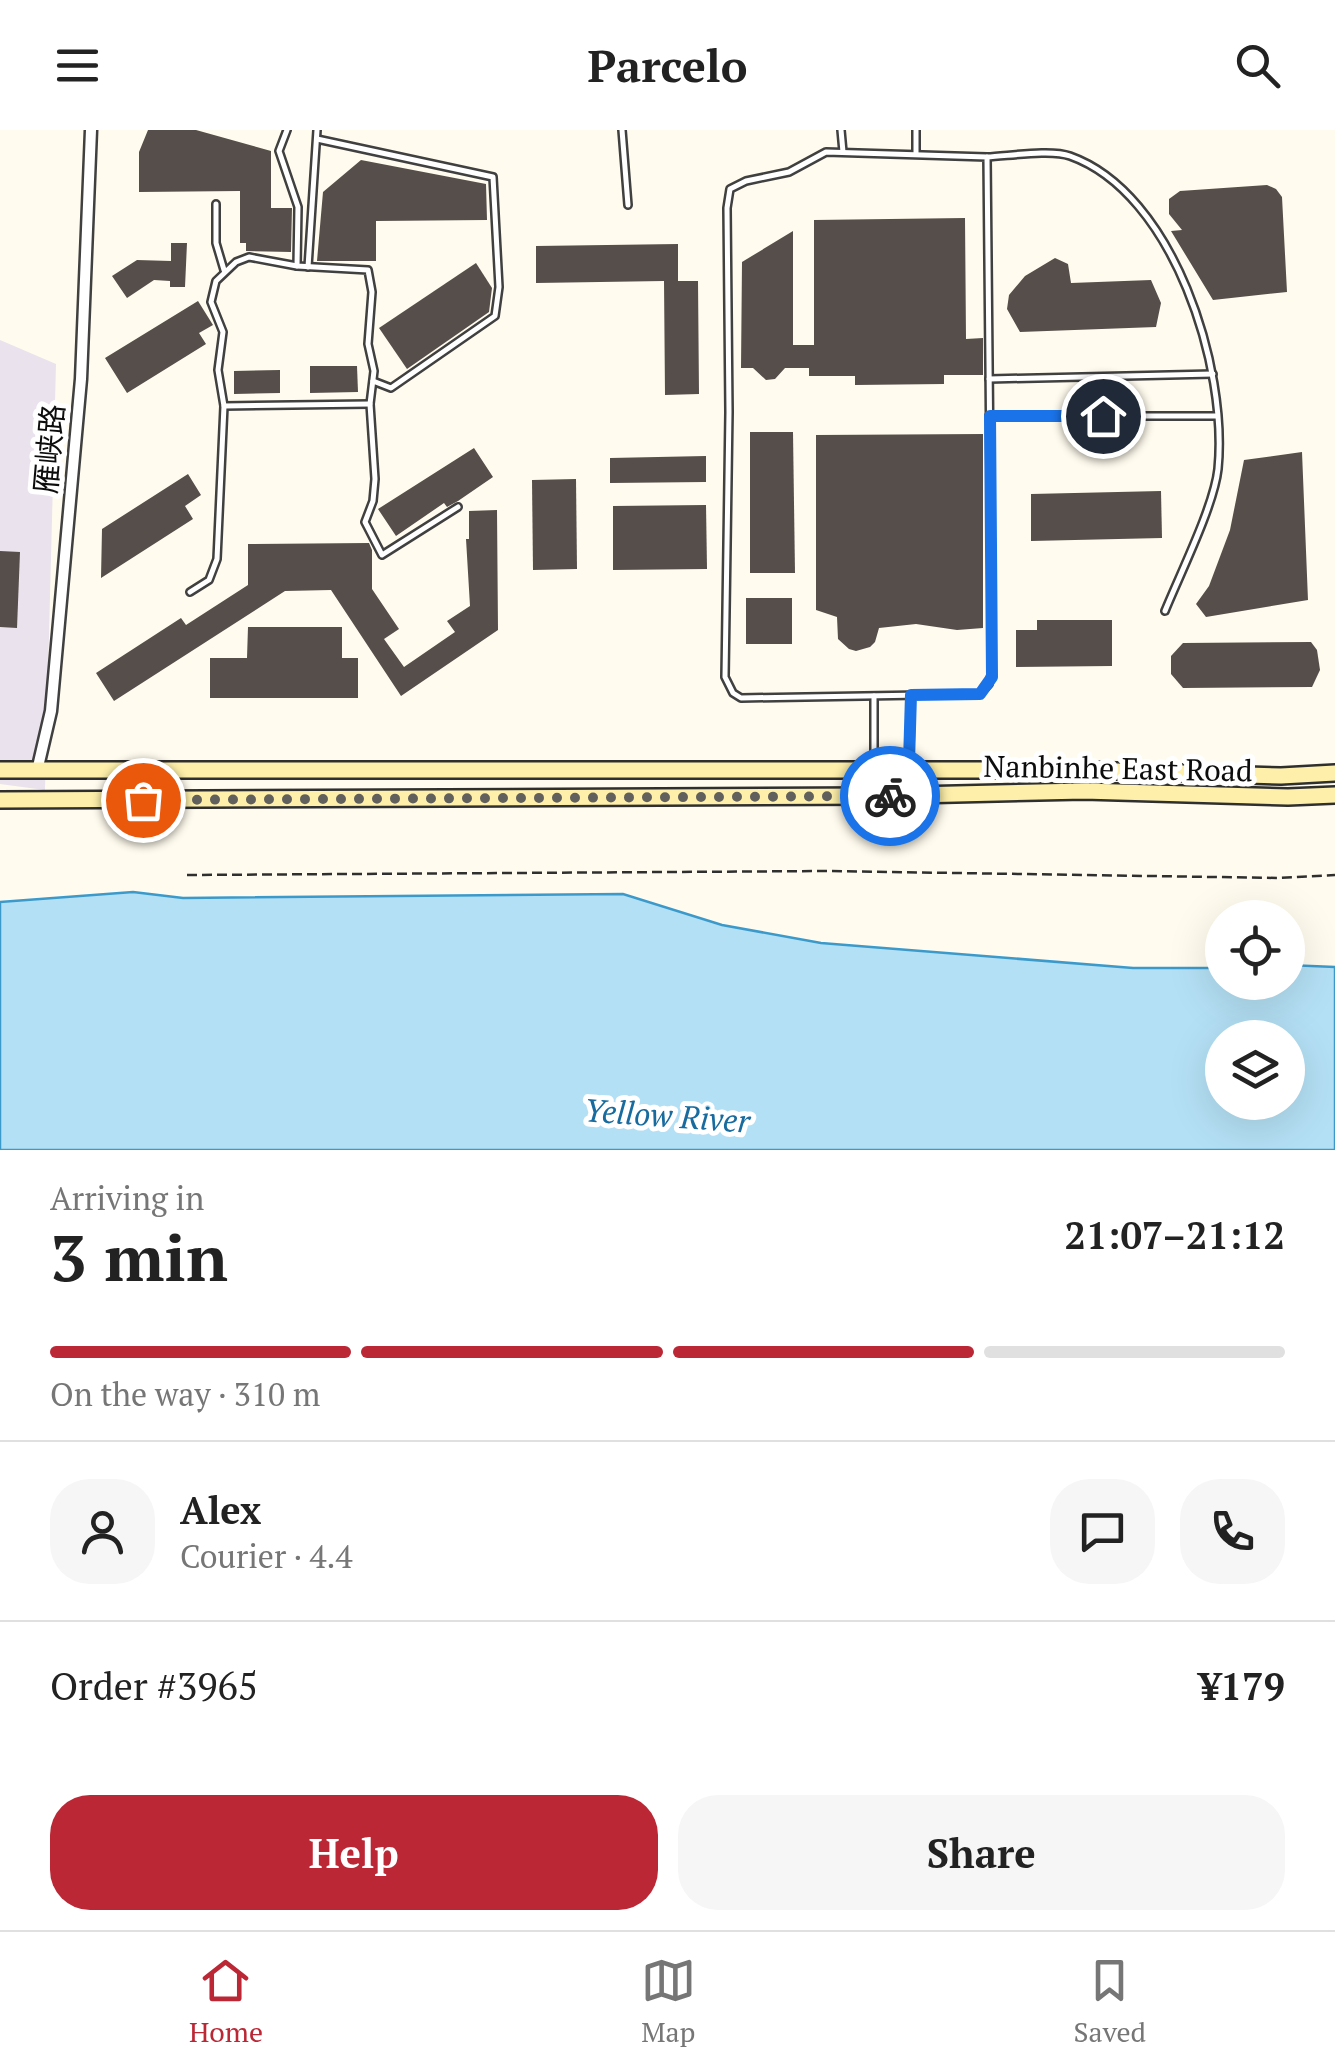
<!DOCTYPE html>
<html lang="en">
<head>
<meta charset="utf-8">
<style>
	body { margin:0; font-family:"PT Serif","Noto Sans SC",serif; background:#f6f6f6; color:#222; height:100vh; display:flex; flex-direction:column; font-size:38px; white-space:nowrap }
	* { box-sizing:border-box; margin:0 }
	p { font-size:32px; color:#767676 }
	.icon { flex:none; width:55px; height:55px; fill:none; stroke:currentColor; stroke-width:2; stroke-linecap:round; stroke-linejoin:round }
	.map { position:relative; height:1020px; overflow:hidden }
	.panel { display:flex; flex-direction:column; background:#fff; flex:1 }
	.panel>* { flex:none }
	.controls { position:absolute; left:1205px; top:770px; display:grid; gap:20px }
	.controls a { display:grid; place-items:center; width:100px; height:100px; border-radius:50%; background:#fff; box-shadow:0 10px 40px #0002; font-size:50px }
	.pin { position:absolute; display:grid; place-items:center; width:85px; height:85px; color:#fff; margin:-42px; border:5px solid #fff; border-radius:50%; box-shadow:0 2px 10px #0007 }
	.courier { position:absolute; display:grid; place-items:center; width:100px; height:100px; margin:-50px; border:8px solid #1a73e8; border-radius:50%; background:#fff; color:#222; box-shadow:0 2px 12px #0007 }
	.overview em { font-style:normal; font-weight:600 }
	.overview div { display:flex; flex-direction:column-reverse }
	.overview { display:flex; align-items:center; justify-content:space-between; height:170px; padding:0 50px }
	h1 { font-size:65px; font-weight:600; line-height:75px }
	.bar { display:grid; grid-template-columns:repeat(4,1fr); gap:15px 10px; align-content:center; height:120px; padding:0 50px }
	.bar i { height:12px; border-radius:8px; background:#e0e0e0 }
	.bar .on { background:#bc2736 }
	.bar p { grid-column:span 4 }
	.line { display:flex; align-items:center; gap:25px; padding:0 50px; border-top:2px solid #e0e0e0 }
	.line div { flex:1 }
	.round { display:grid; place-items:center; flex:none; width:105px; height:105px; border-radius:40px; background:#f6f6f6 }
	.primary-button { display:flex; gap:20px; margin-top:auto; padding:20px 50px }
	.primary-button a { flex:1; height:115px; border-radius:40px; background:#bc2736; color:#fff; font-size:40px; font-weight:600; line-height:115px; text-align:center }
	.primary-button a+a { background:#f6f6f6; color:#222 }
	header { display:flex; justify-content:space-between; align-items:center; height:130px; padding:0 50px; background:#fff; font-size:45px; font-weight:600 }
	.tabs { display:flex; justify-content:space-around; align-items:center; height:140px; border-top:2px solid #e0e0e0; background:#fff; font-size:28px; color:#767676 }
	.tabs a { display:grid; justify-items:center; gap:5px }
	.tabs .on { color:#bc2736 }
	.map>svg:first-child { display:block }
	.industrial { fill:#eae2ec }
	.water { fill:#b4e0f5; stroke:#3c9acb; stroke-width:2.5; fill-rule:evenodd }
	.building { fill:#564e4a }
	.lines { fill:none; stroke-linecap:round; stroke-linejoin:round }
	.service-casing { stroke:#404040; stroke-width:10 }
	.minor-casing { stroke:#404040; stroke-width:15 }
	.secondary-casing { stroke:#2f2f2f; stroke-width:20 }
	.path { stroke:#2f2f2f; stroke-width:2.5; stroke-dasharray:10 5; stroke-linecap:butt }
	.service { stroke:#fff; stroke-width:5 }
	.minor { stroke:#fff; stroke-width:10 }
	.secondary { stroke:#fef0aa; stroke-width:15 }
	.done { stroke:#62605c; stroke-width:10; stroke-dasharray:0 18 }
	.route { stroke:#1a73e8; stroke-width:12 }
	.labels { text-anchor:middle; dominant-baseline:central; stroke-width:10; stroke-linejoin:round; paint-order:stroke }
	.street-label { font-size:30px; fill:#0d0d0d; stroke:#fff }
	.water-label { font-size:32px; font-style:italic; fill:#186b9e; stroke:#fff }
</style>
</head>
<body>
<header><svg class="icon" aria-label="menu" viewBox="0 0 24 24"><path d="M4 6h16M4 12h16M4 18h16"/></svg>Parcelo<svg class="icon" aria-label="search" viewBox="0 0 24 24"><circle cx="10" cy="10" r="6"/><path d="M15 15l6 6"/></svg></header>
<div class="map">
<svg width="1335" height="1020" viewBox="0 0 1335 1020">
	<rect width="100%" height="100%" fill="#fffbee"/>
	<polygon class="industrial" points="0,210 56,234 45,660 0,654"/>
	<path class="water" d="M133,762l50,6 440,-4 99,31 99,18 312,25h89v14h66v-17l47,2v183h-1335v-248zM1222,908h66v64h-66z"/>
	<g class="building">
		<polygon points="148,0 196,0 271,21 271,78 292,78 291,122 246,121 246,113 240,113 240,61 139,62 139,22"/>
		<polygon points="361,30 486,54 487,90 376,91 376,131 317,131 323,62"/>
		<polygon points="1267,55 1276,59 1282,67 1287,162 1213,170 1171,101 1182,100 1169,84 1169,69 1180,61"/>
		<polygon points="965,88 966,209 983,208 983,245 944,245 944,254 855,255 855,246 809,246 809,238 785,238 775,249 766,250 753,238 741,238 742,132 793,101 793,215 814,215 814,90"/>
		<polygon points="171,113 187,113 185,157 170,157 170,151 154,150 127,168 112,146 137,130 171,131"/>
		<polygon points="678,114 678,151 698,151 699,264 665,265 664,151 536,153 536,116"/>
		<polygon points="1055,128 1068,134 1071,153 1151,150 1161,173 1156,197 1020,202 1007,179 1009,165 1025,146"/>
		<polygon points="476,133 492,158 489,182 407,239 379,198"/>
		<polygon points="198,171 213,195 199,203 206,214 127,263 105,228"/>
		<polygon points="310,236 357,236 358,262 310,263"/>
		<polygon points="280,240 280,263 234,264 234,241"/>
		<polygon points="750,302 793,302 795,443 750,443"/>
		<polygon points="983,304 983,498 957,500 916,494 879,498 875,512 870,517 856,521 849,519 838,509 837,487 816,480 816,305"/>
		<polygon points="474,318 493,347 458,371 447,377 444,373 396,406 378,379"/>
		<polygon points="1302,322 1308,470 1206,487 1196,474 1209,456 1230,400 1244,330"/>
		<polygon points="706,326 706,352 610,353 610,328"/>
		<polygon points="188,344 201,365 185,376 193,389 101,448 102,399"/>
		<polygon points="576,349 577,439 533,440 532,350"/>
		<polygon points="1161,361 1162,408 1031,411 1031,364"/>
		<polygon points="706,375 707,439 613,440 613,376"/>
		<polygon points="497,380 498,500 401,566 331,460 285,461 114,571 96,543 181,488 186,495 248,455 248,414 369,413 372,420 372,459 399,499 384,509 404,537 455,502 447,491 470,476 466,409 469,409 469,381"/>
		<polygon points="0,421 20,422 17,498 0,497"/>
		<rect x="746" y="468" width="46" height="46"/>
		<polygon points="1037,490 1112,490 1112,536 1016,537 1016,500 1037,500"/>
		<polygon points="248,497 342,497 342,528 358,528 358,568 210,568 210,528 247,528"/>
		<polygon points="1311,512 1317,520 1320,540 1312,557 1183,558 1171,544 1171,526 1183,513"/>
	</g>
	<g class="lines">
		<defs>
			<g id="service">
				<polyline points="287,0 279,21 298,77 297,136"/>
				<polyline points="622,0 628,75"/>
				<polyline points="841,0 843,22"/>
				<polyline points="916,0 916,24"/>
				<polyline points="317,9 493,47 499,157 495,186 391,258 373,251"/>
				<polygon points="826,22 987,27 992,540 989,554 980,564 741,568 733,563 725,547 729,282 727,78 730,59 746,51 789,42"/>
				<path d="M987,27c22,-1 64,-8 83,-1 104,37 158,212 148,313 -4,37 -38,105 -53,142"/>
				<polyline points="216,74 216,113 224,140"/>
				<polyline points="308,137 317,0"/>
				<polyline points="989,249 1213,244"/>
				<polyline points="224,276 370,274"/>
				<polyline points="989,286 1216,286"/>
				<polyline points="190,462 209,450 217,429 224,276 218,240 223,202 211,172 216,151 236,132 249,127 297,136 368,140 372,162 368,214 374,241 370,274 375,349 373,371 365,392 382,425 458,377"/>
				<polyline points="874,566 874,663"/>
				<polyline points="909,662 911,565"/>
			</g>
			<polyline id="minor" points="37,641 51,581 81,249 91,0"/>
			<g id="secondary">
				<polyline points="0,640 1084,640 1281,646 1335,643"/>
				<polyline points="0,670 874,666 1084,661 1288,667 1335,665"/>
			</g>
		</defs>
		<use href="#service" class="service-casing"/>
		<use href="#minor" class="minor-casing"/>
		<use href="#secondary" class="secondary-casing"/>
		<polyline class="path" points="187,745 827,741 1279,748 1335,745"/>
		<use href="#service" class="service"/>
		<use href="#minor" class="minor"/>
		<use href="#secondary" class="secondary"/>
	</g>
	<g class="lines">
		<polyline class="done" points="143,670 890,666"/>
		<polyline class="route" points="890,666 908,665 911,565 980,564 992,547 990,286 1103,286"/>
	</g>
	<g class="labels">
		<g class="street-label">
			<text transform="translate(49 319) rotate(-85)">雁峡路</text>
			<text transform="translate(1118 638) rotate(1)">Nanbinhe East Road</text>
		</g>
		<g class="water-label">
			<text transform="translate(667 985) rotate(4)">Yellow River</text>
		</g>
	</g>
</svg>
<div class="controls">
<a><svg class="icon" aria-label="locate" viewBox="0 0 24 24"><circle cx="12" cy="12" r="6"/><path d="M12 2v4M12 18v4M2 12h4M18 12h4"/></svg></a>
<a><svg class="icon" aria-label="layers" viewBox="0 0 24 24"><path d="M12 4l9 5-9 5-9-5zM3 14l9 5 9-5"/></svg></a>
</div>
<div class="pin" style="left:143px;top:670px;background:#ea580c"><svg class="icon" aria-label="bag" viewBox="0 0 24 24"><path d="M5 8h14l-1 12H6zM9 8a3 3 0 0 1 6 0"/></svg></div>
<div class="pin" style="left:1103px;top:286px;background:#1f2937"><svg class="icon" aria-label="home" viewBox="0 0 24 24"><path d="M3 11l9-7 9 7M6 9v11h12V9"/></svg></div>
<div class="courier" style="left:890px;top:666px"><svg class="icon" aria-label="bike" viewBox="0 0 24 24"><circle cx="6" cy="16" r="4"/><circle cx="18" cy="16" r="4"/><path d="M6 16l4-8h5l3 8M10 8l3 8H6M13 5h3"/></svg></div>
</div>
<section class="panel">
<div class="overview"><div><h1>3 min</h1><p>Arriving in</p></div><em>21:07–21:12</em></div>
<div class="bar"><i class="on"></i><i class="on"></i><i class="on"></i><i></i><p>On the way · 310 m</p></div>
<div class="line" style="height:180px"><a class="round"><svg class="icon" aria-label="person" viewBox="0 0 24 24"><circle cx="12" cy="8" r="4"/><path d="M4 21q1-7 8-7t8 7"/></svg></a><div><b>Alex</b><p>Courier · 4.4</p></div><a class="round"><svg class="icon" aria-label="chat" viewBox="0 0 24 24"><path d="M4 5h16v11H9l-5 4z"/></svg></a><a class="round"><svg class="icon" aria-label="phone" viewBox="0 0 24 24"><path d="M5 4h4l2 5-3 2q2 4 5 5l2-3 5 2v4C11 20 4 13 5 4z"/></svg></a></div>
<div class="line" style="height:130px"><div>Order #3965</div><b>¥179</b></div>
<div class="primary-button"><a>Help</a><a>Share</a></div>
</section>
<nav class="tabs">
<a class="on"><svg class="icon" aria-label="home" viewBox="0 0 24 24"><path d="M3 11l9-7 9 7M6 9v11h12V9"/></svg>Home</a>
<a><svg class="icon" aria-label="map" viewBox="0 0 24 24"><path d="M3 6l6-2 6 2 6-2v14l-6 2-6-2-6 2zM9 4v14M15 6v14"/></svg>Map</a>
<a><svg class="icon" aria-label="saved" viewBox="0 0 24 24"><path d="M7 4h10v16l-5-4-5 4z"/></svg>Saved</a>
</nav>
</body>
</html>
